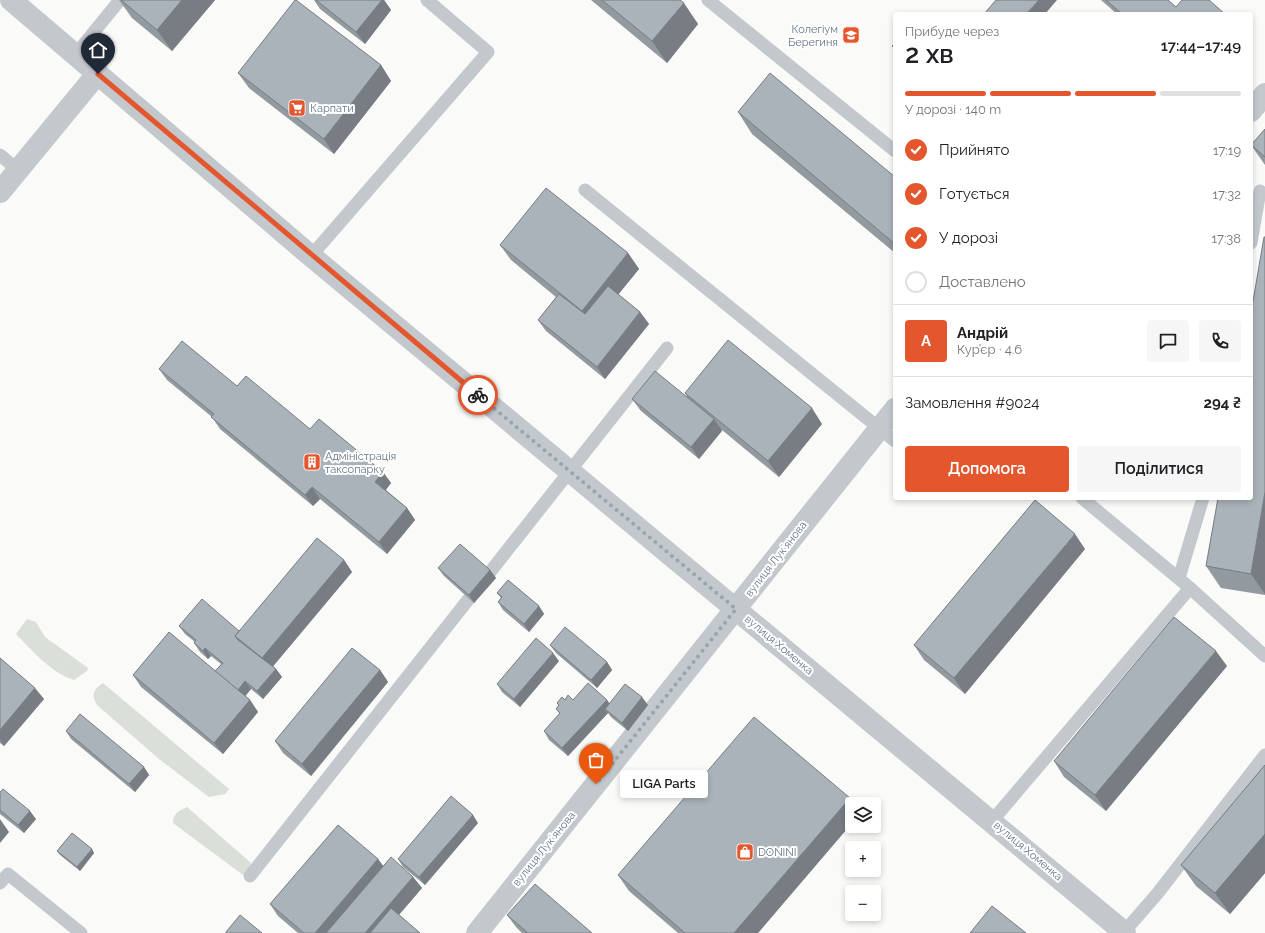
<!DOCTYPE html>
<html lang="uk">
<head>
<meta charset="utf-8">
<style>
	body { margin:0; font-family:Raleway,sans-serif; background:#f6f6f6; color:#202124; height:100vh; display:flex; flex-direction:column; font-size:15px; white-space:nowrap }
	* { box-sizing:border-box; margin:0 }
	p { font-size:13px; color:#757577 }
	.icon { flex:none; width:22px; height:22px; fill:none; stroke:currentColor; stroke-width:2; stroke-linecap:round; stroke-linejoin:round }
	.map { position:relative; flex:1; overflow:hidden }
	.drawer { position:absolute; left:893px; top:12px; width:360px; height:488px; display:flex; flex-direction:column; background:#fff; border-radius:4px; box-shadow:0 2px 6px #0003 }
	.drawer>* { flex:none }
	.fabs { position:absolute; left:845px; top:797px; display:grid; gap:8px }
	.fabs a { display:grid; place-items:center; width:36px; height:36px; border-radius:4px; background:#fff; box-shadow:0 2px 6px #0003; font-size:20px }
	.pin { position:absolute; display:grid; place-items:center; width:34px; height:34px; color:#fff; margin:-41px -17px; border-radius:50% 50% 50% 0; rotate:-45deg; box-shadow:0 0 4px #0007 }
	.pin .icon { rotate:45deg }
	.courier { position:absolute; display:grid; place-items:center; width:40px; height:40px; margin:-20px; border:3px solid #e4572e; border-radius:50%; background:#fff; color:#222; box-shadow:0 1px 5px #0007 }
	.bubble { position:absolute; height:28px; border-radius:4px; background:#fff; box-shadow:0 2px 6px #0003; font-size:13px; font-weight:600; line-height:28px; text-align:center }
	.overview em { font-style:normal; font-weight:600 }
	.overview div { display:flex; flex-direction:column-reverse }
	.overview { display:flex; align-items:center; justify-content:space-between; height:68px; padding:0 12px }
	h1 { font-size:26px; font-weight:600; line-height:30px }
	.bar { display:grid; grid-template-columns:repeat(4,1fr); gap:6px 4px; align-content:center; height:48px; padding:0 12px }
	.bar i { height:5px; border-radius:3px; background:#e0e0e0 }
	.bar .active { background:#e4572e }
	.bar p { grid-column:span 4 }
	.line { display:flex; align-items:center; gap:10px; padding:0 12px; border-top:1px solid #e0e0e0 }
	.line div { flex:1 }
	.round { display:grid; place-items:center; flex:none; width:42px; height:42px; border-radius:4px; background:#f6f6f6 }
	ol { padding:0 12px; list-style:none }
	li { display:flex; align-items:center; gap:12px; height:44px }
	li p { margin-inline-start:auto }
	li .icon { padding:4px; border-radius:50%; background:#e4572e; color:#fff; stroke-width:4 }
	li:last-child { color:#757577 }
	li i { width:22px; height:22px; border:2px solid #e0e0e0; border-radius:50% }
	.action { display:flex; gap:8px; margin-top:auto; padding:8px 12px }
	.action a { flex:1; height:46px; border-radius:4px; background:#e4572e; color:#fff; font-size:16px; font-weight:600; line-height:46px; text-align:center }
	.action a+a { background:#f6f6f6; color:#202124 }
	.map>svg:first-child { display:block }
	.green { fill:#dadfd7 }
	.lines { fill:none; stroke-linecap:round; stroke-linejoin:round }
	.service { stroke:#c3c8cc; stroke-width:13 }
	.minor { stroke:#c3c8cc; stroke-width:22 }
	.wall { fill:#929a9f }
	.shaded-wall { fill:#777d82 }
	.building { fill:#aab3b9; stroke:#777d82 }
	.done { stroke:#99a4ac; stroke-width:4; stroke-dasharray:0 7.2 }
	.route { stroke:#e4572e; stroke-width:5 }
	.labels { text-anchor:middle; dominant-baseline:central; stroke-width:4; stroke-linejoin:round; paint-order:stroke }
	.poi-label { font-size:11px; fill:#657683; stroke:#fff; text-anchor:start }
	.street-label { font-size:11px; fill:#657683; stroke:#fff }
</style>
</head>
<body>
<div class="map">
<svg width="1265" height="933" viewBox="0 0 1265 933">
	<rect width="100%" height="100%" fill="#fafaf8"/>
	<g class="green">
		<path d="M27,619l9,3 9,15 43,31 -1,3 -13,9c-23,-7 -41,-29 -58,-46z"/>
		<path d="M103,683l126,106 -4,5 -16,3 -50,-38 -62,-54c-6,-11 -4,-15 6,-22z"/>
		<path d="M187,807l64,56 -2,6 -6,6 -70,-52c0,-10 6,-12 14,-16z"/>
	</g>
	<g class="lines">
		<g class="service">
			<polyline points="708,0 895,151"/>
			<polyline points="75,55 120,0"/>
			<polyline points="0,155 18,170"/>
			<polyline points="585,190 895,441"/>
			<polyline points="1251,243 1260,191"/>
			<polyline points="311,256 488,52 427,0"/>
			<polyline points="1082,498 1190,588 1265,656"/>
			<polyline points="1179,578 1203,498"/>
			<polyline points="992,821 1190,588"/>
			<polyline points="250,876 667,348"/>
			<polyline points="0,883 8,874 81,933"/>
			<polyline points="1124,932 1157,894 1265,755"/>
		</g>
		<g class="minor">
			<polyline points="11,0 311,256 1125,933"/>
			<polyline points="1251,111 1265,94"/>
			<polyline points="0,192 98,73"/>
			<polyline points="477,933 895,409"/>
		</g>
	</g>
	<g class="wall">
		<polygon points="119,0 215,0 172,51 132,18"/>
		<polygon points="314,0 384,0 391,10 365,44 320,9"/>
		<polygon points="591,0 680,0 698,24 667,63"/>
		<polygon points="1101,0 1168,0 1176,7 1225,14 1117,14"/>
		<polygon points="381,65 391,81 334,154 249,88 238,73"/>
		<polygon points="738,112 895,177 895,253 752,134"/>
		<polygon points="1265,129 1265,165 1251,145"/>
		<polygon points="1265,237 1265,595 1221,588 1206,566"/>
		<polygon points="500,245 628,253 639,269 618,294 640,312 649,324 605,379 546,331 538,320 556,297 511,260"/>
		<polygon points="159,369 237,386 383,472 391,483 386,490 407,508 415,520 387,554 320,499 313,506 220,429 212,417 167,380"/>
		<polygon points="685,393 822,424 779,477 722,430 699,459 641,411 632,399 687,397"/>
		<polygon points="1085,549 965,694 924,660 914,645"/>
		<polygon points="344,560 352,572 273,666 276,669 282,677 263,699 251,689 245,696 250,700 258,712 223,754 141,687 133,675 215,671 221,664 211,656 208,659 200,652 194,643 195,642 185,634 179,626 239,631"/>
		<polygon points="438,568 490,570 496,578 474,603 444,576"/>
		<polygon points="497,593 539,606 544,614 529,632 503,610 498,602 501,598"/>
		<polygon points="550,645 607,662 612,670 597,688 556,653"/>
		<polygon points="0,658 44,699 4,746 0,743"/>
		<polygon points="559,661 520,707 502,692 497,684"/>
		<polygon points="1227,666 1106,811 1064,777 1054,761"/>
		<polygon points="380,670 388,682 311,776 283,753 275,741"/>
		<polygon points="565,700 607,700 610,704 648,705 628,731 611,717 608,713 568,756 549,740 544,731 560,714 556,709 559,706 557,703"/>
		<polygon points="66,731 144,767 149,775 135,792 71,739"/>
		<polygon points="1265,765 1265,873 1230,914 1196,886 1181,865"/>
		<polygon points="0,792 36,819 24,833 0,814"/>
		<polygon points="852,804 852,823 758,933 678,933 629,891 618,875"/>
		<polygon points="478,823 425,885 403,867 398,859"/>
		<polygon points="57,851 94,853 80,871 60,855"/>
		<polygon points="378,859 383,866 413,877 422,888 399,915 420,933 298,933 278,916 270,904"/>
		<polygon points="507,915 592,933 522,933 516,927"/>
	</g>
	<g class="shaded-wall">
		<polygon points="182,0 215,0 172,51 157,30"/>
		<polygon points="382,0 384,0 391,10 365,44 356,32"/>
		<polygon points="1039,0 1057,0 1045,14 1026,14"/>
		<polygon points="684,3 698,24 667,63 652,41"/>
		<polygon points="381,65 391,81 334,154 324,139"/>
		<polygon points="628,253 639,269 593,326 582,311"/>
		<polygon points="640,312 649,324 605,379 597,367"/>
		<polygon points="812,408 822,424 779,477 768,461"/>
		<polygon points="714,419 722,431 699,459 691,447"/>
		<polygon points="383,472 391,483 383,493 375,482"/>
		<polygon points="312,487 320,499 313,506 305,495"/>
		<polygon points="1265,492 1265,594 1251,574"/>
		<polygon points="407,508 415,520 387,554 379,542"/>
		<polygon points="1075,534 1085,549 965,694 954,678"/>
		<polygon points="344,560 352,572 270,670 262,658"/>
		<polygon points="490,570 496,578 474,603 469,595"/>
		<polygon points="539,606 544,614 529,632 524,624"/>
		<polygon points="205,648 211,656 208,659 203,651"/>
		<polygon points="1216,651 1227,666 1106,811 1095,795"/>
		<polygon points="553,653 559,661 520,707 514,699"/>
		<polygon points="607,662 612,670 597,688 591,680"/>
		<polygon points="276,669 282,677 263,699 257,691"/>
		<polygon points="380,670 388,682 311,776 302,764"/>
		<polygon points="245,681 251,689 243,699 237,691"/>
		<polygon points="35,688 44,699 4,746 0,740 0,730"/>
		<polygon points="642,697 648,705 628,731 622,723"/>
		<polygon points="250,700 258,712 223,754 214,743"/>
		<polygon points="607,700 612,708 605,709 608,713 568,756 562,748"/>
		<polygon points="144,767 149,775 135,792 129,784"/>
		<polygon points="850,798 854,804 852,804 852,823 758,933 734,933"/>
		<polygon points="30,811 36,819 24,833 18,825"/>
		<polygon points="473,815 478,823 425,885 419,877"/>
		<polygon points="0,819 9,832 0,843"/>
		<polygon points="1265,834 1265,873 1230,914 1215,893"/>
		<polygon points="92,849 94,853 80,871 77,867"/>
		<polygon points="378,859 387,871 334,933 315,933"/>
		<polygon points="413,877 422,888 383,933 365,933"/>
	</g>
	<g class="building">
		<polygon points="121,0 182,0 157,30"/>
		<polygon points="295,0 296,0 381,65 324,139 238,73"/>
		<polygon points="316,0 382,0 356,32"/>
		<polygon points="602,0 680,0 684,3 652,41"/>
		<polygon points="996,0 1039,0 1026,14 984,14"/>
		<polygon points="1106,0 1168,0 1176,7 1182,0 1209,0 1225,14 1122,14"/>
		<polygon points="895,43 895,48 892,46"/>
		<polygon points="770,73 895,177 895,244 738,112"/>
		<polygon points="1265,129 1265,157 1251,145"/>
		<polygon points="546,188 628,253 582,311 500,245"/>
		<polygon points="1264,237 1265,237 1265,492 1251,574 1206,566 1218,498 1251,498 1251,313"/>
		<polygon points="608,286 640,312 597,367 538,320 559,294 585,314"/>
		<polygon points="728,340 812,408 768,461 685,393"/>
		<polygon points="182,341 237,386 246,376 310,429 319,419 383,472 375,482 407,508 379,542 312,487 305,495 211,417 214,414 159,369"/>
		<polygon points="655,371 714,419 691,447 632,399"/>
		<polygon points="1035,500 1075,534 954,678 914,645"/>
		<polygon points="317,538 344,560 262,658 235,636"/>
		<polygon points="460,544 490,570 469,595 438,568"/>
		<polygon points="508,580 539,606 524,624 498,602 502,597 497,593"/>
		<polygon points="202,599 239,631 235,636 238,640 276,669 257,691 245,681 238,690 215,671 223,663 205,648 203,651 194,643 196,640 179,626"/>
		<polygon points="1174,617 1216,651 1095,795 1054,761"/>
		<polygon points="565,627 607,662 591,680 550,645"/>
		<polygon points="169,632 250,700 214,743 133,675"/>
		<polygon points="536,638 553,653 514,699 497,684"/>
		<polygon points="352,648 380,670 302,764 275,741"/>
		<polygon points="0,658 35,688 0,730"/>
		<polygon points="588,683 607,700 562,748 544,731 560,713 556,709 559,705 557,703 562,697 565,700 568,695 573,700"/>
		<polygon points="625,684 642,697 622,723 605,709"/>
		<polygon points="80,714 144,767 129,784 66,731"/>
		<polygon points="754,717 850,798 734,933 685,933 618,875"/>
		<polygon points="1265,765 1265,834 1215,893 1181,865"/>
		<polygon points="3,789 30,811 18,825 0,810 0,792"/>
		<polygon points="451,796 473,815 419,877 398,859"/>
		<polygon points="338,825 378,859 315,933 304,933 270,904"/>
		<polygon points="72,833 92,849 77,867 57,851"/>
		<polygon points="391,857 413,877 365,933 326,933"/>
		<polygon points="535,884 592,933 528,933 507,915"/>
		<polygon points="992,906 1026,933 970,933"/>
		<polygon points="391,908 420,933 370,933"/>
		<polygon points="240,915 262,933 226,933 226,932"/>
	</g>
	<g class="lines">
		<polyline class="done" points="478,395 736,609 596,784"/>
		<polyline class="route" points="98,74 478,395"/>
	</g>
	<defs>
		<symbol id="school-square" viewBox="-11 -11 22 22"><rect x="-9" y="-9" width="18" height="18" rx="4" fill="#e4572e" stroke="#fff"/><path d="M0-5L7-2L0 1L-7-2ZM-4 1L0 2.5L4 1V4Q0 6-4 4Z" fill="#fff"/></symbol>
		<symbol id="supermarket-square" viewBox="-11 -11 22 22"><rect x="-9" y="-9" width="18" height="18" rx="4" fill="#e4572e" stroke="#fff"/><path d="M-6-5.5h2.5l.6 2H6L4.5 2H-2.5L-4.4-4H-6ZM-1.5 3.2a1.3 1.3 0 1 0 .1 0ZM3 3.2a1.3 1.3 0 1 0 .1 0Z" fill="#fff"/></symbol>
		<symbol id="building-square" viewBox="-11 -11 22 22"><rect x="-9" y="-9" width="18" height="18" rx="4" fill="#e4572e" stroke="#fff"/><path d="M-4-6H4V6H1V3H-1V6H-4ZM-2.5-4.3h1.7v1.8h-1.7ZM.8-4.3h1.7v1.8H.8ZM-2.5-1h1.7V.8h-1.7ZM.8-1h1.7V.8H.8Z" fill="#fff"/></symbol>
		<symbol id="shop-square" viewBox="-11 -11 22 22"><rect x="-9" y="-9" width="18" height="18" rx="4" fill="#e4572e" stroke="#fff"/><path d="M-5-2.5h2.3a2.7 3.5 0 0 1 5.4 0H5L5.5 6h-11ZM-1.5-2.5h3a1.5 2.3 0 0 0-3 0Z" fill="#fff"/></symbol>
	</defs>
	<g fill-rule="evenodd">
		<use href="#school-square" x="841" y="25" width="20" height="20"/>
		<use href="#supermarket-square" x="287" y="98" width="20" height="20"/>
		<use href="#building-square" x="302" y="452" width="20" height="20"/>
		<use href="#shop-square" x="735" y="842" width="20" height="20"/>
	</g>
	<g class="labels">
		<g class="poi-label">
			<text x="838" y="29" text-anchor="end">Колегіум<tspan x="838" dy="13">Берегиня</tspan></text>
			<text x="310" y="108">Карпати</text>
			<text x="325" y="456">Адміністрація<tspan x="325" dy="13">таксопарку</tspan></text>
			<text x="758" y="852">DONINI</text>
		</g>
		<g class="street-label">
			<text transform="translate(776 559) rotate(-52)">вулиця Лукʼянова</text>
			<text transform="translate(779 645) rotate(40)">вулиця Хоменка</text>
			<text transform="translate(544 849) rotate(-51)">вулиця Лукʼянова</text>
			<text transform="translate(1028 851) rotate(40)">вулиця Хоменка</text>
		</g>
	</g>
</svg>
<div class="fabs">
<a><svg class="icon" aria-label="layers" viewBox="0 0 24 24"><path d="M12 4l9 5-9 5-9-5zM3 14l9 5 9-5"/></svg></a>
<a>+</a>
<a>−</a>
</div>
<div class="pin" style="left:596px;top:784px;background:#ea580c"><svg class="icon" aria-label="bag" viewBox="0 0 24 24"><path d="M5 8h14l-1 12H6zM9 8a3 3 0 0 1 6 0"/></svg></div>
<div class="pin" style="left:98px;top:74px;background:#1f2937"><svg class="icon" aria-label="home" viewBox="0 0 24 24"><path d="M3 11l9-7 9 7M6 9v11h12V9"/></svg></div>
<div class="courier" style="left:478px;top:395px"><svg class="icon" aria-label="bike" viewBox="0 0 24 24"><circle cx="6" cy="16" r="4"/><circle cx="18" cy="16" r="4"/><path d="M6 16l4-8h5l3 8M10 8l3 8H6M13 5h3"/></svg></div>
<div class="bubble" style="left:620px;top:770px;width:88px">LIGA Parts</div>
<section class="drawer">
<div class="overview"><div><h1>2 хв</h1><p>Прибуде через</p></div><em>17:44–17:49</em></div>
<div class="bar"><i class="active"></i><i class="active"></i><i class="active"></i><i></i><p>У дорозі · 140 m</p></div>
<ol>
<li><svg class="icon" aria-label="check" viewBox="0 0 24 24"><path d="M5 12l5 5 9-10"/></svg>Прийнято<p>17:19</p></li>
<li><svg class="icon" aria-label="check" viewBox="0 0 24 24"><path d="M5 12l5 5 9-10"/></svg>Готується<p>17:32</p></li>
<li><svg class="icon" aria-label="check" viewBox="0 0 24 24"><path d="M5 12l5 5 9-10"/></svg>У дорозі<p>17:38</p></li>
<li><i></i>Доставлено</li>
</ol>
<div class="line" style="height:72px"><b class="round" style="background:#e4572e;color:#fff">А</b><div><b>Андрій</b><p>Кур’єр · 4.6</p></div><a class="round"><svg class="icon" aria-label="chat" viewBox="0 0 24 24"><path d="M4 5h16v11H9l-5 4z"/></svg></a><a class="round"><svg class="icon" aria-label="phone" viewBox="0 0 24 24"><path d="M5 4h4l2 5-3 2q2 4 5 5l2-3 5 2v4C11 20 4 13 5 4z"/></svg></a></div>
<div class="line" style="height:52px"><div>Замовлення #9024</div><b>294 ₴</b></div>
<div class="action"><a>Допомога</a><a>Поділитися</a></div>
</section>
</div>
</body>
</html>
